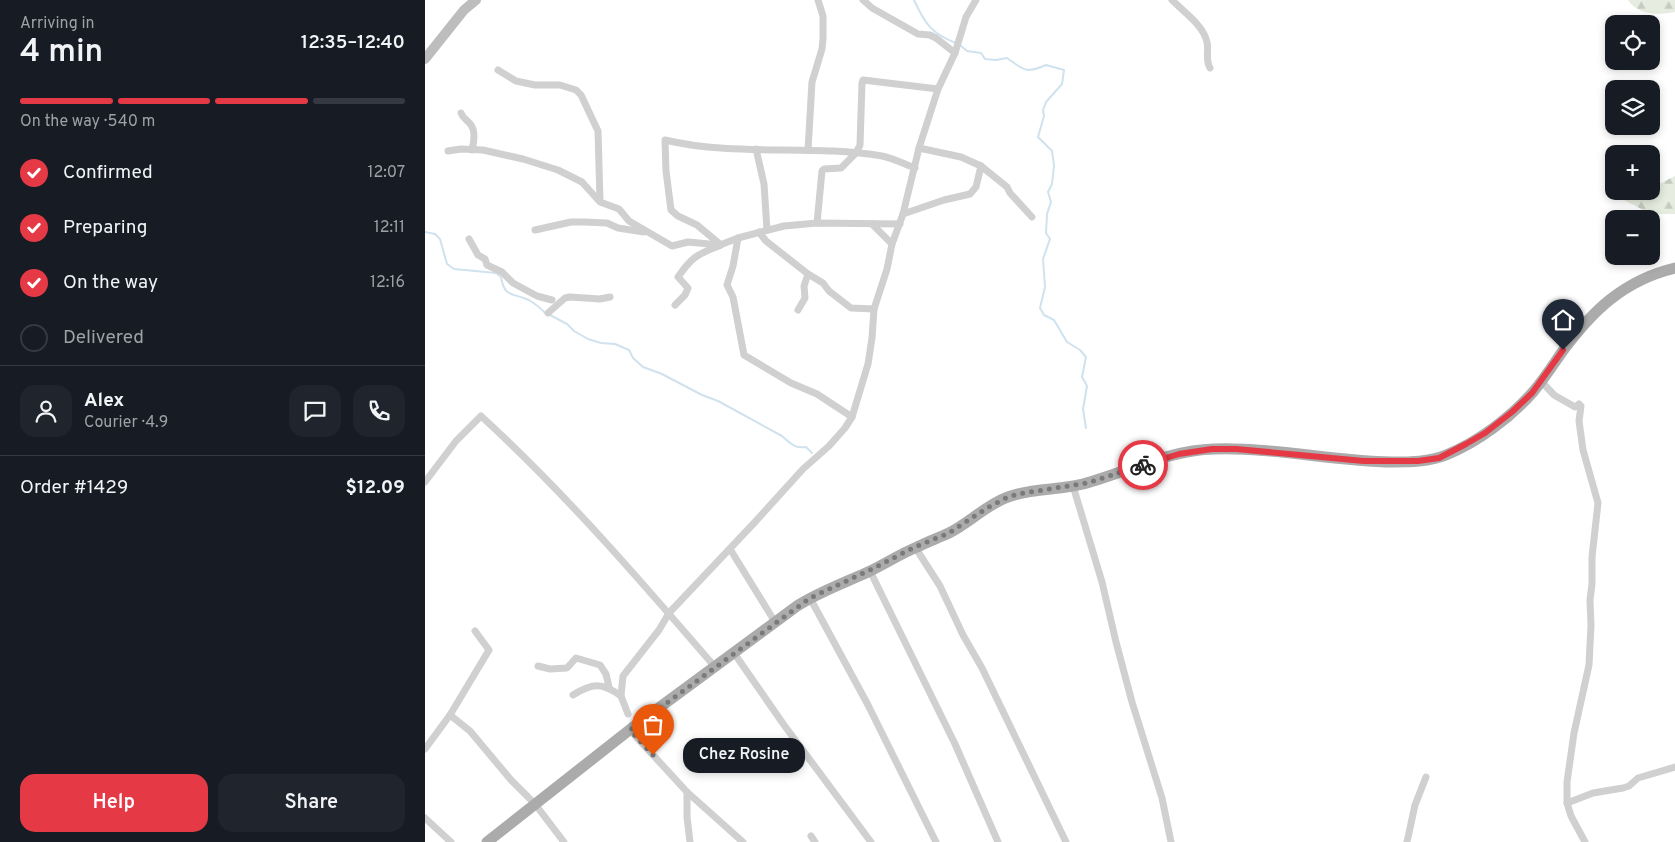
<!DOCTYPE html>
<html lang="en">
<head>
<meta charset="utf-8">
<style>
	body { margin:0; font-family:Overpass,sans-serif; background:#20242c; color:#f1f3f6; height:100vh; display:flex; flex-direction:column; font-size:19px; white-space:nowrap }
	* { box-sizing:border-box; margin:0 }
	p { font-size:16px; color:#9ea1a6 }
	.icon { flex:none; width:28px; height:28px; fill:none; stroke:currentColor; stroke-width:2; stroke-linecap:round; stroke-linejoin:round }
	.map { position:relative; flex:1; overflow:hidden }
	.details { display:flex; flex-direction:column; background:#171b24; width:425px }
	.details>* { flex:none }
	.buttons { position:absolute; left:1180px; top:15px; display:grid; gap:10px }
	.buttons a { display:grid; place-items:center; width:55px; height:55px; border-radius:10px; background:#171b24; box-shadow:0 2px 8px #0003; font-size:25px }
	.pin { position:absolute; display:grid; place-items:center; width:42px; height:42px; color:#fff; margin:-51px -21px; border-radius:50% 50% 50% 0; rotate:-45deg; box-shadow:0 0 5px #0007 }
	.pin .icon { rotate:45deg }
	.courier { position:absolute; display:grid; place-items:center; width:50px; height:50px; margin:-25px; border:4px solid #e63946; border-radius:50%; background:#fff; color:#222; box-shadow:0 1px 6px #0007 }
	.bubble { position:absolute; height:35px; border-radius:15px; background:#171b24; box-shadow:0 2px 8px #0003; font-size:16px; font-weight:600; line-height:35px; text-align:center }
	.headline em { font-style:normal; font-weight:600 }
	.headline div { display:flex; flex-direction:column-reverse }
	.headline { display:flex; align-items:center; justify-content:space-between; height:85px; padding:0 20px }
	h1 { font-size:32px; font-weight:600; line-height:38px }
	.bar { display:grid; grid-template-columns:repeat(4,1fr); gap:8px 5px; align-content:center; height:60px; padding:0 20px }
	.bar i { height:6px; border-radius:4px; background:#363941 }
	.bar .on { background:#e63946 }
	.bar p { grid-column:span 4 }
	.line { display:flex; align-items:center; gap:12px; padding:0 20px; border-top:1px solid #363941 }
	.line div { flex:1 }
	.round { display:grid; place-items:center; flex:none; width:52px; height:52px; border-radius:15px; background:#20242c }
	ol { padding:0 20px; list-style:none }
	li { display:flex; align-items:center; gap:15px; height:55px }
	li p { margin-inline-start:auto }
	li .icon { padding:5px; border-radius:50%; background:#e63946; color:#fff; stroke-width:4 }
	li:last-child { color:#9ea1a6 }
	li i { width:28px; height:28px; border:2px solid #363941; border-radius:50% }
	.action { display:flex; gap:10px; margin-top:auto; padding:10px 20px }
	.action a { flex:1; height:58px; border-radius:15px; background:#e63946; color:#fff; font-size:20px; font-weight:600; line-height:58px; text-align:center }
	.action a+a { background:#20242c; color:#f1f3f6 }
	main { display:flex; flex:1; min-height:0 }
	.map>svg:first-child { display:block }
	.forest { fill:url(#forest-firs) }
	.lines { fill:none; stroke-linecap:round; stroke-linejoin:round }
	.stream { stroke:#cfe2ee; stroke-width:2 }
	.street { stroke:#d0d0d0; stroke-width:7 }
	.secondary { stroke:#bdbdbd; stroke-width:10 }
	.primary { stroke:#ababab; stroke-width:11 }
	.done { stroke:#7a7a7a; stroke-width:5; stroke-dasharray:0 9 }
	.route { stroke:#e63946; stroke-width:6 }
</style>
</head>
<body>
<main>
<section class="details">
<div class="headline"><div><h1>4 min</h1><p>Arriving in</p></div><em>12:35–12:40</em></div>
<div class="bar"><i class="on"></i><i class="on"></i><i class="on"></i><i></i><p>On the way · 540 m</p></div>
<ol>
<li><svg class="icon" aria-label="check" viewBox="0 0 24 24"><path d="M5 12l5 5 9-10"/></svg>Confirmed<p>12:07</p></li>
<li><svg class="icon" aria-label="check" viewBox="0 0 24 24"><path d="M5 12l5 5 9-10"/></svg>Preparing<p>12:11</p></li>
<li><svg class="icon" aria-label="check" viewBox="0 0 24 24"><path d="M5 12l5 5 9-10"/></svg>On the way<p>12:16</p></li>
<li><i></i>Delivered</li>
</ol>
<div class="line" style="height:90px"><a class="round"><svg class="icon" aria-label="person" viewBox="0 0 24 24"><circle cx="12" cy="8" r="4"/><path d="M4 21q1-7 8-7t8 7"/></svg></a><div><b>Alex</b><p>Courier · 4.9</p></div><a class="round"><svg class="icon" aria-label="chat" viewBox="0 0 24 24"><path d="M4 5h16v11H9l-5 4z"/></svg></a><a class="round"><svg class="icon" aria-label="phone" viewBox="0 0 24 24"><path d="M5 4h4l2 5-3 2q2 4 5 5l2-3 5 2v4C11 20 4 13 5 4z"/></svg></a></div>
<div class="line" style="height:65px"><div>Order #1429</div><b>$12.09</b></div>
<div class="action"><a>Help</a><a>Share</a></div>
</section>
<div class="map">
<svg width="1250" height="842" viewBox="0 0 1250 842">
	<defs>
		<pattern id="forest-firs" width="22" height="20" patternUnits="userSpaceOnUse" patternTransform="scale(1.25)"><rect width="22" height="20" fill="#e6ecdf"/><path d="M5 1l3.5 6h-7zM16 11l3.5 6h-7z" fill="#c6cbc0"/></pattern>
	</defs>
	<rect width="100%" height="100%" fill="#fff"/>
	<g class="forest">
		<path d="M1203,0h47v12c-17,3 -36,4 -47,-12z"/>
		<polygon points="1250,176 1250,214 1226,214 1197,199 1217,191 1226,191 1226,188"/>
	</g>
	<g class="lines">
		<g class="stream">
			<path d="M489,0c11,24 18,34 42,43"/>
			<path d="M535,45l7,6 14,2 4,6 11,1 11,-2c17,12 19,16 39,7l18,5 -2,14 -16,18 -3,8 1,6 -6,21 14,14 2,14 -2,19 -4,8 3,10 -4,12 -1,19 4,6 -7,20 2,28 -5,21 4,7 10,5 13,22 13,8 6,7 -4,20 5,9 -4,23 3,19"/>
			<path d="M0,232l10,2 5,5 7,25 7,5 42,4 5,4c3,21 13,16 28,23 6,4 12,8 16,13"/>
			<path d="M125,315l17,9 7,7 14,8 13,4 14,1 14,6 4,8 10,9 19,7 40,21 16,6 64,35c8,7 13,13 24,11l6,6"/>
		</g>
		<g class="street">
			<polyline points="438,0 447,8 493,34 505,35 511,38 530,53"/>
			<path d="M747,0c12,12 31,25 35,42 2,9 -2,18 3,26"/>
			<polyline points="73,70 91,81 110,85 135,85 151,90 156,95 173,131 175,201"/>
			<path d="M36,113c2,6 7,7 10,12 5,7 3,17 1,25"/>
			<polyline points="494,148 536,157 556,166 582,187 585,193 607,217"/>
			<polyline points="331,149 339,184 342,230"/>
			<polyline points="383,150 387,82 397,49 398,39 398,16 393,0"/>
			<polyline points="23,151 36,149 58,150 98,159 133,170 157,182 175,202 194,209 204,221 247,246 263,242 295,245 313,238 359,226 392,223 475,224"/>
			<polyline points="478,214 519,200 545,194 551,187 556,166"/>
			<polyline points="392,223 397,171 399,169 416,168 431,153 435,145 437,83 438,80 513,89"/>
			<polyline points="447,224 467,244"/>
			<polyline points="110,230 146,222 159,222 182,223 193,228 219,232"/>
			<polyline points="334,232 341,241 383,274 398,283 404,291 426,308 449,309"/>
			<polyline points="313,238 308,266 302,285 308,297 319,355 366,383 392,394 427,417"/>
			<polyline points="44,239 53,255 60,259 62,265 77,272 88,283 112,296 127,300"/>
			<path d="M296,245l-24,-20 -19,-9 -7,-6 -5,-39 -1,-31c71,17 146,4 217,16 11,2 22,8 33,12"/>
			<path d="M250,305l10,-10 3,-7 -10,-11c13,-19 19,-23 41,-31"/>
			<polyline points="373,310 380,298 379,286 383,274"/>
			<polyline points="123,313 140,298 145,297 175,299 185,297"/>
			<polyline points="1116,381 1129,395 1150,407 1154,404 1156,406 1154,421 1158,450 1173,503 1167,557 1167,584 1165,600 1166,625 1164,665 1149,733 1142,782 1142,803 1146,816 1160,842"/>
			<path d="M0,482l31,-41 25,-25c84,77 159,164 234,251"/>
			<polyline points="648,486 677,582 691,642 707,702 737,798 746,842"/>
			<polyline points="490,547 515,586 538,635 557,668 641,842"/>
			<polyline points="305,549 350,622"/>
			<polyline points="445,571 530,744 573,842"/>
			<polyline points="385,598 443,705 511,842"/>
			<polyline points="309,653 359,725 446,842"/>
			<polyline points="113,666 125,669 142,668 151,658 175,665 181,674 184,687"/>
			<path d="M148,695c19,-12 29,-13 48,1"/>
			<polyline points="203,714 196,696 198,676 234,630 244,613 330,522 378,469 404,446 420,428 427,417 443,364 447,338 449,309 462,269 467,244 478,214 494,148 513,89 530,53 541,17 551,0"/>
			<polyline points="25,715 45,731 86,780 110,804 139,842"/>
			<polyline points="205,730 262,792 318,842"/>
			<polyline points="0,749 25,715 64,650 50,631"/>
			<polyline points="262,792 262,817 265,842"/>
			<polyline points="1142,803 1168,793 1198,788 1204,786 1213,778 1250,767"/>
			<polyline points="0,818 26,842"/>
			<polyline points="386,836 390,842"/>
			<polyline points="982,842 990,805 1001,777"/>
		</g>
		<polyline class="secondary" points="0,59 39,10 51,0"/>
		<path class="primary" d="M62,842l150,-118 160,-118c22,-14 47,-23 71,-34 17,-8 32,-18 49,-25 10,-5 21,-9 32,-14 20,-10 37,-28 59,-36 26,-10 56,-6 82,-15 41,-12 81,-32 124,-33 59,-2 119,12 178,13 18,0 37,0 54,-7 32,-13 64,-37 87,-63 11,-13 20,-27 29,-40 30,-41 62,-72 113,-84"/>
	</g>
	<g class="lines">
		<polyline class="done" points="228,755 205,730 385,598 445,570 490,547 524,533 562,508 581,498 593,494 662,483 718,465"/>
		<polyline class="route" points="718,465 754,454 787,449 811,449 939,461 993,461 1014,458 1041,444 1060,433 1087,412 1107,393 1138,350"/>
	</g>
</svg>
<div class="buttons">
<a><svg class="icon" aria-label="locate" viewBox="0 0 24 24"><circle cx="12" cy="12" r="6"/><path d="M12 2v4M12 18v4M2 12h4M18 12h4"/></svg></a>
<a><svg class="icon" aria-label="layers" viewBox="0 0 24 24"><path d="M12 4l9 5-9 5-9-5zM3 14l9 5 9-5"/></svg></a>
<a>+</a>
<a>−</a>
</div>
<div class="pin" style="left:228px;top:755px;background:#ea580c"><svg class="icon" aria-label="bag" viewBox="0 0 24 24"><path d="M5 8h14l-1 12H6zM9 8a3 3 0 0 1 6 0"/></svg></div>
<div class="pin" style="left:1138px;top:350px;background:#1f2937"><svg class="icon" aria-label="home" viewBox="0 0 24 24"><path d="M3 11l9-7 9 7M6 9v11h12V9"/></svg></div>
<div class="courier" style="left:718px;top:465px"><svg class="icon" aria-label="bike" viewBox="0 0 24 24"><circle cx="6" cy="16" r="4"/><circle cx="18" cy="16" r="4"/><path d="M6 16l4-8h5l3 8M10 8l3 8H6M13 5h3"/></svg></div>
<div class="bubble" style="left:258px;top:738px;width:122px">Chez Rosine</div>
</div>
</main>
</body>
</html>
